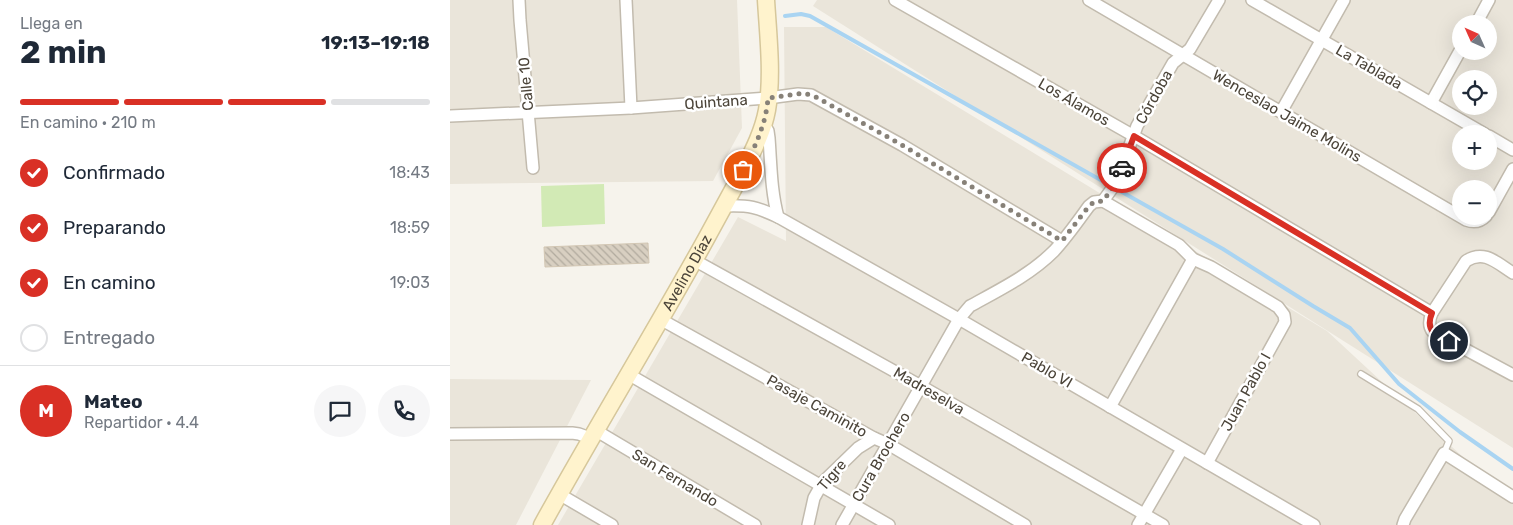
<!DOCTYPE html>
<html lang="es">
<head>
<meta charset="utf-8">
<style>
	body { margin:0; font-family:Rubik,sans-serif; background:#f6f6f7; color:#1f2937; height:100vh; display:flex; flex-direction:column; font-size:19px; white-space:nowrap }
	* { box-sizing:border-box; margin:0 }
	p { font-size:16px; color:#747a83 }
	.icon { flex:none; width:28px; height:28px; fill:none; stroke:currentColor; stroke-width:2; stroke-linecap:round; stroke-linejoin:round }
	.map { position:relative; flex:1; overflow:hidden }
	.panel { display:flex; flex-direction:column; background:#fff; width:450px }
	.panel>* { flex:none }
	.needle { width:32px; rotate:315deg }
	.buttons { position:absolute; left:1002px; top:15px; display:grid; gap:10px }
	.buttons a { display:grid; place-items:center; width:45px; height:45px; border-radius:50%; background:#fff; box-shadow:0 5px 20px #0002; font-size:25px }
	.pin { position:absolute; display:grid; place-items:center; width:42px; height:42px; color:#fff; margin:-21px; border:2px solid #fff; border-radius:50%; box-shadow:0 1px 5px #0007 }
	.courier { position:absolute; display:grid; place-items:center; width:50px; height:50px; margin:-25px; border:4px solid #d93025; border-radius:50%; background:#fff; color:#222; box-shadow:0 1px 6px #0007 }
	.overview em { font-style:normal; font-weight:700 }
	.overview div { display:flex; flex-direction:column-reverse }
	.overview { display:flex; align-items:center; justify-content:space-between; height:85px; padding:0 20px }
	h1 { font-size:32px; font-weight:700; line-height:38px }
	.bar { display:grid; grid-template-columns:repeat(4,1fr); gap:8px 5px; align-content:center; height:60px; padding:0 20px }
	.bar i { height:6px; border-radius:4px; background:#e0e1e3 }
	.bar .active { background:#d93025 }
	.bar p { grid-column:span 4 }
	.line { display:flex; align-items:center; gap:12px; padding:0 20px; border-top:1px solid #e0e1e3 }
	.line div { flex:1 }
	.round { display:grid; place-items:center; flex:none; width:52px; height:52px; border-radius:26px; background:#f6f6f7 }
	ol { padding:0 20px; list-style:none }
	li { display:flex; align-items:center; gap:15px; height:55px }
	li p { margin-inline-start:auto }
	li .icon { padding:5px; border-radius:50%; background:#d93025; color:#fff; stroke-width:4 }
	li:last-child { color:#747a83 }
	li i { width:28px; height:28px; border:2px solid #e0e1e3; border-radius:50% }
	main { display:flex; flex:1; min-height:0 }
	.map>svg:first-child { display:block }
	.residential { fill:#eae5da; fill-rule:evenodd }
	.pitch { fill:#d2eab5 }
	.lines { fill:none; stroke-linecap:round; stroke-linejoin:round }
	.stream { stroke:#a9d4f2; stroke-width:4 }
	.building { fill:url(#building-back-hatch); stroke:#d3c7b4 }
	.lane-casing { stroke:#c2bbae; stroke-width:8 }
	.street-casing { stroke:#c2bbae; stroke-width:14 }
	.secondary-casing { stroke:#d6c79b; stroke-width:19 }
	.lane { stroke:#fff; stroke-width:5.5 }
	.street { stroke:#fff; stroke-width:11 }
	.secondary { stroke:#fff3cd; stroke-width:16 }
	.done { stroke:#878178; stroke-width:5; stroke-dasharray:0 9 }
	.route { stroke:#d93025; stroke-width:6 }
	.labels { text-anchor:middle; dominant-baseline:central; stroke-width:5; stroke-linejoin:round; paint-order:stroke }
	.street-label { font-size:15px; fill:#4b4439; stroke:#fff }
</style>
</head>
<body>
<main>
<section class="panel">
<div class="overview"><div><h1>2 min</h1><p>Llega en</p></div><em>19:13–19:18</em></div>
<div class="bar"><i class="active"></i><i class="active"></i><i class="active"></i><i></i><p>En camino · 210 m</p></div>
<ol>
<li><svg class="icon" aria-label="check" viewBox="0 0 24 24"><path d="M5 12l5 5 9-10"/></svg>Confirmado<p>18:43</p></li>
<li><svg class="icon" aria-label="check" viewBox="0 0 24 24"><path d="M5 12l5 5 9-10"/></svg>Preparando<p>18:59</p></li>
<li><svg class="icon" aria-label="check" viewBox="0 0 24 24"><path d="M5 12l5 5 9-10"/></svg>En camino<p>19:03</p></li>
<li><i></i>Entregado</li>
</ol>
<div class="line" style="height:90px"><b class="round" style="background:#d93025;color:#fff">M</b><div><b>Mateo</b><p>Repartidor · 4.4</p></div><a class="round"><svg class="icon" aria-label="chat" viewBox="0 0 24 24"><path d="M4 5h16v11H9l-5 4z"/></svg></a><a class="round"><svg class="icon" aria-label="phone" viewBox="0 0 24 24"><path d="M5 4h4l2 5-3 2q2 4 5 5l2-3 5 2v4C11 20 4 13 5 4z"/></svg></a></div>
</section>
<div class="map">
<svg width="1063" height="525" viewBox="0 0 1063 525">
	<defs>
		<pattern id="building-back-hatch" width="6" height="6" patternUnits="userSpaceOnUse" patternTransform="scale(1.25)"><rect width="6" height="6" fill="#d8cfc1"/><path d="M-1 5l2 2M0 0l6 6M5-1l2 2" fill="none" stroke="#b1aa9e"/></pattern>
	</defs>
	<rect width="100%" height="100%" fill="#f6f3ec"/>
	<g class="residential">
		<polygon points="0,0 287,0 292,128 263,181 0,184"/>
		<path d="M367,0h696v448l-700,-442zM1011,24h28v27h-28zM1011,79h28v27h-28zM1011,134h28v27h-28zM1011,189h28v27h-28z"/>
		<polygon points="334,27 376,27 877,331 1028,471 1063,502 1063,525 108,525 288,217 336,241"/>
		<polygon points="0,379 141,380 66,525 0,525"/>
	</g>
	<polygon class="pitch" points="154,184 155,224 92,227 91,186"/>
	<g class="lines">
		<polyline class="stream" points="335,16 351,14 360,16 773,249 863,306 900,328 949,384 1010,432 1063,469"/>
	</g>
	<polygon class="building" points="198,243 199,263 95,267 94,247"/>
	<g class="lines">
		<defs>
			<polyline id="lane" points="911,374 968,409 999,441 994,453"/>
			<g id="street">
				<polyline points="69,0 70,20 83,168"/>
				<polyline points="176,0 181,108"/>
				<polyline points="445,0 684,136 982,313"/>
				<path d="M639,0l377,220c8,3 14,2 20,-4"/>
				<polyline points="802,0 1035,134"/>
				<polyline points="1026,24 1039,0"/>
				<polyline points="981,103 1011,49"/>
				<polyline points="831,112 894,0"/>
				<polyline points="0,116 181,108 318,98 348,94 361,95 452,145 612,241"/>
				<path d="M313,123l5,8 1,7c2,27 2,53 9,79l181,102 355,206"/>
				<polyline points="1039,136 1063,150"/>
				<polyline points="653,201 729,245 743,259 761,267 828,307 834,315 835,322 757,463"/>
				<polyline points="653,201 666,183 687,126 723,63 740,49 769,0"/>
				<path d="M275,206c24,-1 32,1 53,11"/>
				<polyline points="1039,212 1063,169"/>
				<polyline points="244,260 471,386 713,525"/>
				<path d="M1063,273c-16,-10 -29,-24 -47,-12l-34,52c-3,7 -4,13 1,19l80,43"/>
				<polyline points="210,319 424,438 438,444 575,525"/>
				<polyline points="178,374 439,525"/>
				<polyline points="660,407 743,259"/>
				<polyline points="145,430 305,525"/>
				<polyline points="0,434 122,433 129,434 140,438"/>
				<polyline points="109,494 162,525"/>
				<polyline points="358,525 364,498 373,482 408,448 424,438"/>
				<path d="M392,525l117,-206 11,-13c29,-16 60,-31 84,-55 13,-14 24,-30 35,-45l5,-4 9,-1"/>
				<polyline points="688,525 732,449"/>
				<polyline points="953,525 955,519 994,453 1063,497"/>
			</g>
			<g id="secondary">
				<path id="s1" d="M92,525c53,-96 111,-190 164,-286 12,-22 24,-44 36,-66 10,-20 21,-41 25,-63 6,-34 1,-76 -1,-110"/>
			</g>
		</defs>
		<use href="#lane" class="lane-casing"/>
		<use href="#street" class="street-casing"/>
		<use href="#secondary" class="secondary-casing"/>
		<use href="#lane" class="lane"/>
		<use href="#street" class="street"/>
		<use href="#secondary" class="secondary"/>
	</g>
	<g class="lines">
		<path class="done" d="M293,170c12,-23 23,-46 25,-72l36,-5 12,4 86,48 160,96 27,-35 5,-4 9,-1 13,-18 6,-15"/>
		<path class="route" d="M672,168l12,-32 298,177c-3,7 -4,13 1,19l16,9"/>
	</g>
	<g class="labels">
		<g class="street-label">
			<text transform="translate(919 67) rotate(30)">La Tablada</text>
			<text transform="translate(76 84) rotate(-95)">Calle 10</text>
			<text transform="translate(704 97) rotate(-61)">Córdoba</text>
			<text transform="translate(266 102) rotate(-4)">Quintana</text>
			<text transform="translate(624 102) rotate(30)">Los Álamos</text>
			<text transform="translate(837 116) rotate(30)">Wenceslao Jaime Molins</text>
			<text stroke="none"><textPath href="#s1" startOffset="291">Avelino Díaz</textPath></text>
			<text transform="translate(597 370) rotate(30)">Pablo VI</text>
			<text transform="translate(479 391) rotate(30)">Madreselva</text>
			<text transform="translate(796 392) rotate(-61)">Juan Pablo I</text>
			<text transform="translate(367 406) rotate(29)">Pasaje Caminito</text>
			<text transform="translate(431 457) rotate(-60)">Cura Brochero</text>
			<text transform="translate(382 475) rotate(-50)">Tigre</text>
			<text transform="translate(225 478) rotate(31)">San Fernando</text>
		</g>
	</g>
</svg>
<div class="buttons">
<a><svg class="needle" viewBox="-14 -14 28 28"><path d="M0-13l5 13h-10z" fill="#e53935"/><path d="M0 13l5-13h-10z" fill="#747a83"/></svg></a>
<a><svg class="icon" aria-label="locate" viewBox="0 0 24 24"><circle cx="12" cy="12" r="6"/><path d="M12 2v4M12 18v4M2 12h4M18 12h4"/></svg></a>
<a>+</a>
<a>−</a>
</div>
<div class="pin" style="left:293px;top:170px;background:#ea580c"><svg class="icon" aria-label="bag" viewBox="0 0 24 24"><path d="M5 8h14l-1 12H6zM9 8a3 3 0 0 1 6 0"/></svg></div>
<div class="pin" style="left:999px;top:341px;background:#1f2937"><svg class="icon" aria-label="home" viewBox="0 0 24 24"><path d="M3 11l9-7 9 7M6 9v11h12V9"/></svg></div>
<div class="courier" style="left:672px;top:168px"><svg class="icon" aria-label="car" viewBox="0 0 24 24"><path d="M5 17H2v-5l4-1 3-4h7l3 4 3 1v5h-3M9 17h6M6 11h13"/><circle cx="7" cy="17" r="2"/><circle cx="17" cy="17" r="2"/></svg></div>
</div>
</main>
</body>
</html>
